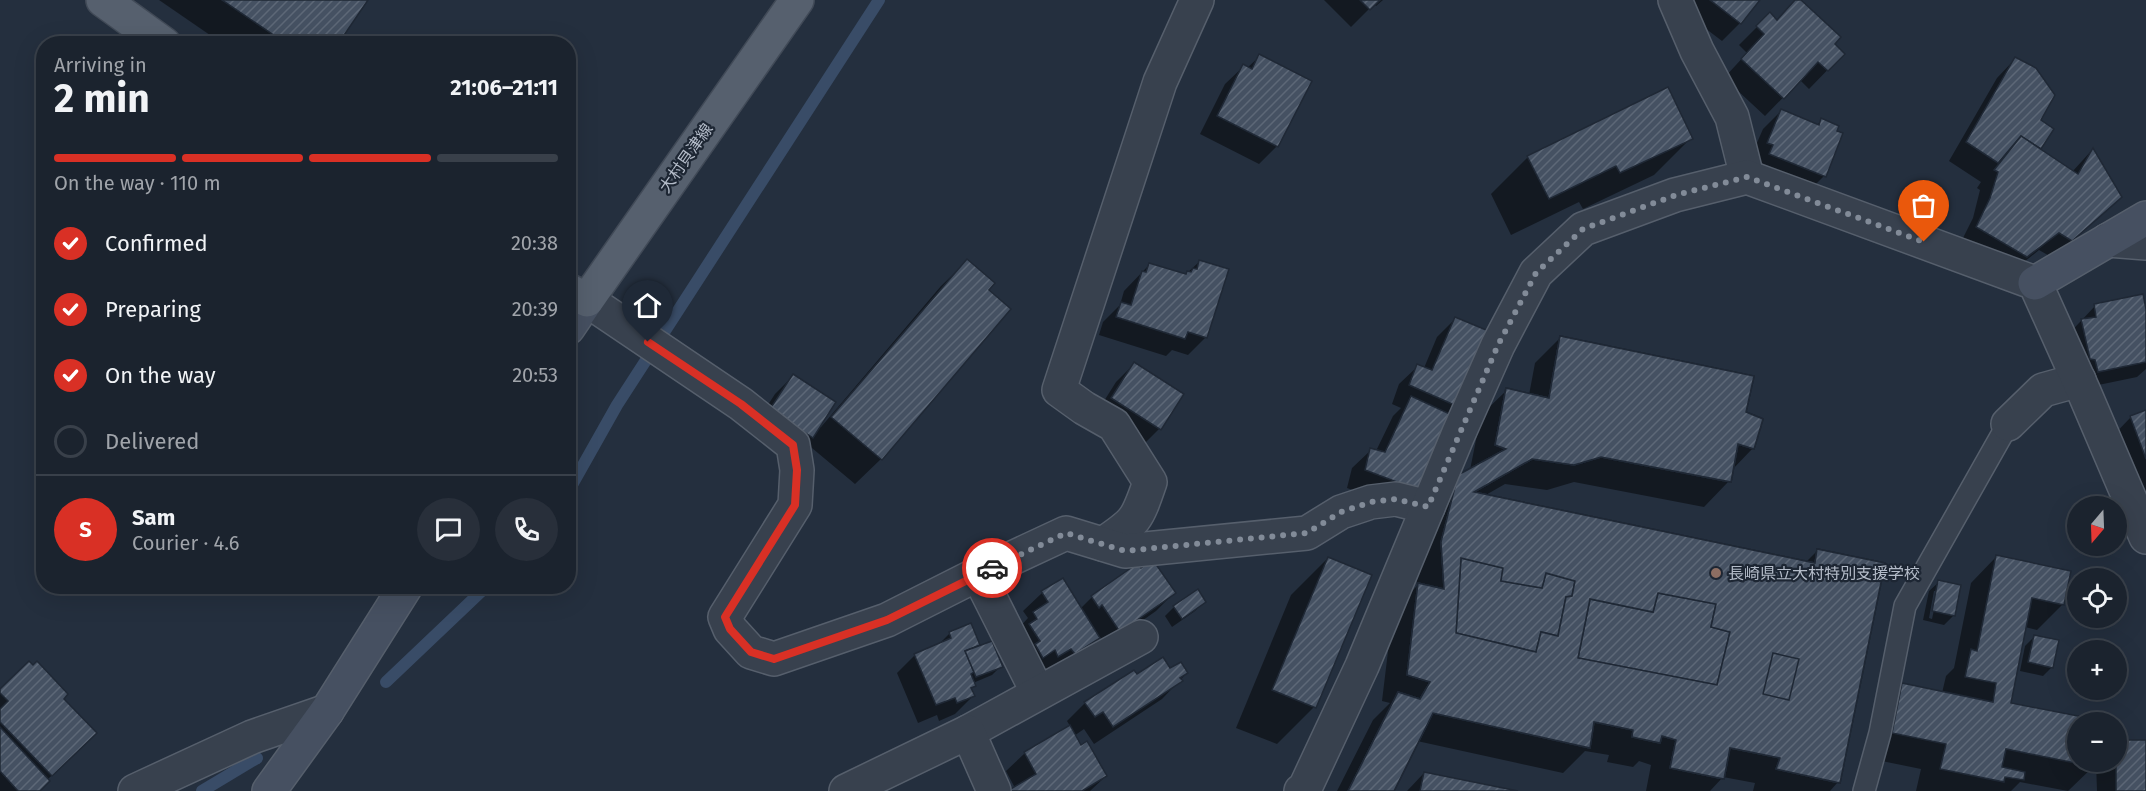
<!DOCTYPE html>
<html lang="en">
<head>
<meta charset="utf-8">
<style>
	body { margin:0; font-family:"Fira Sans","Noto Sans JP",sans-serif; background:#282f3a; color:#f1f3f6; height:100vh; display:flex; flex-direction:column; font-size:22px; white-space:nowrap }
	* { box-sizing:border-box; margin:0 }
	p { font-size:20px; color:#a0a4aa }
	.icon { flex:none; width:33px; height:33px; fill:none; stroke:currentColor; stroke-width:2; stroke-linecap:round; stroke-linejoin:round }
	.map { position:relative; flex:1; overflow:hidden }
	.drawer { position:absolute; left:36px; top:36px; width:540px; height:558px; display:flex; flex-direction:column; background:#1b232e; border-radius:24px; box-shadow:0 6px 24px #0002,0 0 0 2px #39404a }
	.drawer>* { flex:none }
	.needle { width:39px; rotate:199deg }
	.tools { position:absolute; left:2067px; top:496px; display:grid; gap:12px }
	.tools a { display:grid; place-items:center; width:60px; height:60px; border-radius:50%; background:#1b232e; box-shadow:0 6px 24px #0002,0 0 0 2px #39404a; font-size:30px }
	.pin { position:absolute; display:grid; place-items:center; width:51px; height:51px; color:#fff; margin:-62px -26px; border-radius:50% 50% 50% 0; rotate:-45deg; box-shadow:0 0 6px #0007 }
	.pin .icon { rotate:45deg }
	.courier { position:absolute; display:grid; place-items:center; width:60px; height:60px; margin:-30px; border:4px solid #d93025; border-radius:50%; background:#fff; color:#222; box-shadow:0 2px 8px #0007 }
	.summary em { font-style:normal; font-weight:700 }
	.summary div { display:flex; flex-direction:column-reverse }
	.summary { display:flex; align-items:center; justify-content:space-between; height:102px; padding:0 18px }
	h1 { font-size:39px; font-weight:700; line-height:45px }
	.bar { display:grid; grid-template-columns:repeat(4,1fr); gap:9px 6px; align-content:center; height:72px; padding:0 18px }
	.bar i { height:8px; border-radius:4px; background:#39404a }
	.bar .active { background:#d93025 }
	.bar p { grid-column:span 4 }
	.line { display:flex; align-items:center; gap:15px; padding:0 18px; border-top:2px solid #39404a }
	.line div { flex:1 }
	.round { display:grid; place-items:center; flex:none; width:63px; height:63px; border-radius:32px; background:#282f3a }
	ol { padding:0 18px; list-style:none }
	li { display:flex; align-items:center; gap:18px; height:66px }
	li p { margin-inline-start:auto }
	li .icon { padding:6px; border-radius:50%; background:#d93025; color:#fff; stroke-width:4 }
	li:last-child { color:#a0a4aa }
	li i { width:33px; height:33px; border:3px solid #39404a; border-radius:50% }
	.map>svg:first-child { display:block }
	.shadow { fill:#0007; fill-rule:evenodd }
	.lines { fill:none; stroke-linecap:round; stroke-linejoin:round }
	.stream { stroke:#394c67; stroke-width:12 }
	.building { fill:url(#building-hatch); stroke:#1f2835; stroke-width:1.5; fill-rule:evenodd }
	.lane-casing { stroke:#565f6c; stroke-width:24 }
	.street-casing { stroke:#565f6c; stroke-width:36 }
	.secondary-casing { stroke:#565f6c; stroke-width:36 }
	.primary-casing { stroke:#414a57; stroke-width:36 }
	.lane { stroke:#38414e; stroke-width:21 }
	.street { stroke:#38414e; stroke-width:33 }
	.secondary { stroke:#465061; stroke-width:33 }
	.primary { stroke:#56606e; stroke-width:33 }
	.done { stroke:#828b98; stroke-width:6; stroke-dasharray:0 10.8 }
	.route { stroke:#d93025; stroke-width:8 }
	.education-dot { fill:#8d6e63; stroke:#1d2633; stroke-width:2 }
	.labels { text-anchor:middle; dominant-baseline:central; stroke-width:4.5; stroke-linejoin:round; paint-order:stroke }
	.street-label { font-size:16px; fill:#b4bcc9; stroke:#1d2633 }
	.poi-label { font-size:16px; fill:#b4bcc9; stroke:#1d2633; text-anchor:start }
</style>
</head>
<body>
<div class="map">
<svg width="2146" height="791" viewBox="0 0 2146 791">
	<defs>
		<pattern id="building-hatch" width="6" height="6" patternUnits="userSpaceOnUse" patternTransform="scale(1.5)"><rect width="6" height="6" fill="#455162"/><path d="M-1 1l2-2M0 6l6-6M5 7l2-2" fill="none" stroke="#5d6877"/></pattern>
	</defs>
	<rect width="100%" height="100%" fill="#242f3e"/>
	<g class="shadow">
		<polygon points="159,0 366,0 337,44 223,44"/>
		<polygon points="1324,0 1383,0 1376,6 1374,4 1351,27"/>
		<polygon points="1686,0 1758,0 1740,23 1722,41 1680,9"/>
		<polygon points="1797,0 1843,54 1809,89 1800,80 1765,116 1724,78 1747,53 1739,45 1770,14 1776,21"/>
		<polygon points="1260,56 1277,146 1259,164 1200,134 1225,84 1244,66 1247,68"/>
		<polygon points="2015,59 2039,120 2052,130 2039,149 2072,172 2092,150 2120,197 2053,258 2039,250 2008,275 1959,246 1973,218 1980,190 1977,188 1981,182 1949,161 1997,78"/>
		<polygon points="1781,111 1816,126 1822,120 1824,176 1806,194 1749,161 1763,129"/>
		<polygon points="1691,138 1654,175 1583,209 1579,202 1511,235 1491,194 1528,157"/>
		<polygon points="967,261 881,459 855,484 806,443 753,428 775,394 793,376 821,427 941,286"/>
		<polygon points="1200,261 1206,337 1188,355 1172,350 1166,356 1099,335 1103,322 1120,305 1124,291 1149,265 1185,275"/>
		<polygon points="2095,306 2146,316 2146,369 2137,377 2079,389 2064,339"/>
		<polygon points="1455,319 1458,406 1399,507 1347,488 1352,468 1371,450 1376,451 1393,416 1401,408 1392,404 1399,384 1418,366 1424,368 1437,337"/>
		<polygon points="1561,337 1744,413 1753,448 1732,470 1729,481 1704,507 1574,482 1547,490 1505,484 1484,496 1805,563 1818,550 1838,782 1830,791 1753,791 1755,783 1723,777 1710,791 1646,791 1651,765 1639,761 1633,767 1607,762 1609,755 1585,751 1563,773 1417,741 1392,791 1337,791 1373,720 1390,703 1382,701 1393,610 1417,586 1416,569 1433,502 1470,470 1481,415 1507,390 1529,395 1535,363"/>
		<polygon points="1134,364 1159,429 1141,447 1094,417 1116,382"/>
		<polygon points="2146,412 2146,554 2106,443 2131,417"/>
		<polygon points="1996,557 2063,604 2037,630 2025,627 2009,704 2102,723 2078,723 2078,762 2094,762 2094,766 2068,791 2020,782 2011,791 1916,791 1921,769 1867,758 1877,710 1903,685 1942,693 1946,676 1954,668 1971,583"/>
		<polygon points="1328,558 1314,707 1277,744 1236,728 1291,595"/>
		<polygon points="1141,570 1174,593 1156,611 1102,649 1096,640 1080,656 1039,686 1016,631 1028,618 1023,611 1042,593 1062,580 1080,609 1092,597"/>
		<path d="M1939,582l20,4 -6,30 -9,9 -21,-5 6,-29zM1934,591h4l-6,28 -3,-1z"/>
		<polygon points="1204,602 1195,611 1172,627 1165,616 1174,607"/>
		<polygon points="950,633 978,645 973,650 1001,666 992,675 973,683 974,686 970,690 973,696 955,714 939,721 937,715 918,723 897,673 915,655 937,646"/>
		<polygon points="2035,636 2052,667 2043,676 2020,671 2025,646"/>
		<polygon points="1169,670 1187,673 1162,699 1094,744 1084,729 1074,736 1080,747 1106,776 1090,791 1010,791 1015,788 1006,771 1025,753 1070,726 1067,721 1085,703 1137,676"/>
		<polygon points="0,691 62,699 77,751 47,780 38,791 0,791"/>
		<polygon points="2146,741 2146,791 2097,791 2096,762 2116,762"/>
		<polygon points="1424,773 1510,791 1407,791"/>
	</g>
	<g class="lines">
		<g class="stream">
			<polyline points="568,492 617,405 879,0"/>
			<polyline points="386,682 487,586"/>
			<polyline points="202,791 257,758"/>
		</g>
	</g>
	<g class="building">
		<polygon points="222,0 368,0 338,44 271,44 275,36"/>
		<polygon points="1360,0 1380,0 1370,10"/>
		<polygon points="1710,0 1760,0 1741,24"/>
		<polygon points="1795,0 1801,0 1841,37 1835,44 1845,54 1828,71 1818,62 1784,99 1741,59 1764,34 1756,26 1770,12 1777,20"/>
		<polygon points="1259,54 1312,81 1278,147 1217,116 1243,64 1252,69"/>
		<polygon points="2015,57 2036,68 2055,95 2041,120 2054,129 2041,149 2021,136 1998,163 1966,142"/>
		<polygon points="1668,87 1693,139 1620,173 1616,166 1549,199 1527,156"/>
		<polygon points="1781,109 1819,125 1821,118 1839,126 1837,131 1843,133 1826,177 1769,154 1773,145 1767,143"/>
		<polygon points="2021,136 2078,174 2093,148 2122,197 2072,241 2059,233 2027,257 1976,227 1990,198 1998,172 1994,170"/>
		<polygon points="967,259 995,283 989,290 1011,309 882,460 831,417"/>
		<polygon points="1199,260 1229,269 1207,338 1188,332 1185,339 1116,317 1121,302 1131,305 1142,271 1146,272 1149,263 1186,274 1187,271 1191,272 1193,268 1197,269"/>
		<polygon points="2143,294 2146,309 2146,362 2098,372 2095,360 2090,359 2081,319 2096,317 2094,304"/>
		<polygon points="1455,317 1491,332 1459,407 1409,385 1417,364 1432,370"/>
		<path d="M1560,336l194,40 -8,36 17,7 -9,30 -16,-5 -7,38 -130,-25 -27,8 -42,-6 -58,33 341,71 2,-14 68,14 -45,220 -64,-14 4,-11 -50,-10 -6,31 -54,-11 6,-28 -14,-4 -2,7 -28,-6 1,-7 -39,-8 -4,26 -157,-35 -39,78h-46l50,-99 22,7 10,-17 -23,-7 11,-92 26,6 -3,-47 17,-67 48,-26 -11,-4 11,-57 43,10zM1773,653l26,6 -10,41 -26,-6z"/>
		<path d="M1560,336l194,40 -8,36 17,7 -9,30 -16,-5 -7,38 -130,-25 -27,8 -42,-6 -58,33 341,71 2,-14 68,14 -45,220 -64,-14 4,-11 -50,-10 -6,31 -54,-11 6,-28 -14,-4 -2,7 -28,-6 1,-7 -39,-8 -4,26 -157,-35 -39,78h-46l50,-99 22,7 10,-17 -23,-7 11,-92 26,6 -3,-47 17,-67 48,-26 -11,-4 11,-57 43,10zM1461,558l42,10 -2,13 41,7 4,-15 29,8 -3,15 -6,1 -8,39 -17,-4 -5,20 -80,-19zM1658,593l58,11 -5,23 19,5 -13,53 -139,-27 12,-59 63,13z"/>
		<path d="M1560,336l194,40 -8,36 17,7 -9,30 -16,-5 -7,38 -130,-25 -27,8 -42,-6 -58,33 341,71 2,-14 68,14 -45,220 -64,-14 4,-11 -50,-10 -6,31 -54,-11 6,-28 -14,-4 -2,7 -28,-6 1,-7 -39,-8 -4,26 -157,-35 -39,78h-46l50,-99 22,7 10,-17 -23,-7 11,-92 26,6 -3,-47 17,-67 48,-26 -11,-4 11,-57 43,10zM1461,558l42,10 -2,13 41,7 4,-15 29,8 -3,15 -6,1 -8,39 -17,-4 -5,20 -80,-19zM1658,593l58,11 -5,23 19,5 -13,53 -139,-27 12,-59 63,13zM1773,653l26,6 -10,41 -26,-6z"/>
		<polygon points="1134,362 1184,394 1161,430 1111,398"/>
		<polygon points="793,374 836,402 813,438 770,409"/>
		<polygon points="1411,396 1452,415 1418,490 1365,470 1370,448 1385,452"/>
		<polygon points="2146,410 2146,459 2130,416"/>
		<polygon points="1996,555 2071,571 2064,605 2032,598 2011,703 2104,721 2104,723 2078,723 2078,762 2096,762 2095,767 2006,749 2002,767 2025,772 2024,780 2005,777 2004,782 1940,769 1946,744 1892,733 1902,683 1993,702 1996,683 1965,677 1971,649 1977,651"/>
		<polygon points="1328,557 1372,575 1316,708 1272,690"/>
		<polygon points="1153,560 1176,593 1120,632 1102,605 1099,608 1091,596 1138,563 1141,568"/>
		<polygon points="1063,578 1100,638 1075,654 1071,649 1058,657 1055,650 1043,658 1035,644 1040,641 1029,624 1037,619 1033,612 1048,602 1041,591"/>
		<polygon points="1938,580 1961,585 1955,616 1932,611"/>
		<polygon points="1198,589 1206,602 1182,619 1173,606"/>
		<polygon points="971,623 980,645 965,651 974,672 971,674 976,686 971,688 975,696 957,703 955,698 936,705 914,654 951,638 949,632"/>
		<polygon points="2034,635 2059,640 2053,668 2028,662"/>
		<polygon points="992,641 1003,667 976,677 965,651"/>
		<polygon points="1163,657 1170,668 1181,662 1188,673 1180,678 1183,681 1113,727 1103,712 1095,717 1084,702 1134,670 1137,674"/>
		<polygon points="29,661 33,665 37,661 68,694 64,699 97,733 52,776 0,722 0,709 8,701 0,693 0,689"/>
		<polygon points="1070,725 1081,745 1087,741 1107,776 1082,791 1010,791 1009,790 1036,774 1024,752"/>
		<polygon points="0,727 50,781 40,791 18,791 0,771"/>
		<rect x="2116" y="740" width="30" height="51"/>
		<polygon points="1424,772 1518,791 1420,791"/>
	</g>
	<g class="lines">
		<defs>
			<polyline id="lane" points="1864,791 1880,733 1905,606 2008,424"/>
			<g id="street">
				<polyline points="1675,0 1697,51 1732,117 1747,177"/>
				<polyline points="2108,240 2146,243"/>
				<polyline points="587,300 741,404 793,445 797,470 795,505 725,617 730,629 751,652 774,659 887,620 978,574 1038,693"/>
				<polyline points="2008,424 2043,390 2079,380"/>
				<path d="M1103,544c33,-22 34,-24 47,-62l-36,-57 -30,-17 -25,-18 101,-308 37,-82"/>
				<polyline points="978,574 1066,533 1125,551 1307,533 1341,512 1371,502 1396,499 1428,507"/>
				<polyline points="968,732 1141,637"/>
				<polyline points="135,791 252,737 327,711"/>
				<polyline points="846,791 968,732 994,791"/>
				<polyline points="1301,791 1305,788 1362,666 1458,435 1498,345 1536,273 1583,229 1675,195 1747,177 2035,283 2084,392 2146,537"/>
			</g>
			<g id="secondary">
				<polyline points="2035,283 2146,218"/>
				<polyline points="568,328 587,300"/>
				<polyline points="269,791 327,711 406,586"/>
			</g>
			<g id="primary">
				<polyline points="103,0 164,44"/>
				<polyline points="568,290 587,300 797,0"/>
			</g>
		</defs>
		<use href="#lane" class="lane-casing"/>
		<use href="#street" class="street-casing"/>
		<use href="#secondary" class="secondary-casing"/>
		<use href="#primary" class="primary-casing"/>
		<use href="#lane" class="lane"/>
		<use href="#street" class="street"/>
		<use href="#secondary" class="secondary"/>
		<use href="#primary" class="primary"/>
	</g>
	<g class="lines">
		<polyline class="done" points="992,568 1066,533 1125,551 1307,533 1341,512 1371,502 1396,499 1428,507 1498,345 1536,273 1583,229 1676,195 1747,177 1924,242"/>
		<polyline class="route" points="648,342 741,404 793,445 797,470 795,505 725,617 730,629 751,652 774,659 887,620 992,568"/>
	</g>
	<circle class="education-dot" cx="1716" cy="573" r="6"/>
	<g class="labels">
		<g class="street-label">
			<text transform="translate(686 158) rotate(-55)">大村貝津線</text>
		</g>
		<g class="poi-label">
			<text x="1728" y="573">長崎県立大村特別支援学校</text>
		</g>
	</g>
</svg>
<div class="tools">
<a><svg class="needle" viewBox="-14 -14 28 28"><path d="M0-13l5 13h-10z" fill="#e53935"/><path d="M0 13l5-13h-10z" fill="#a0a4aa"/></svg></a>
<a><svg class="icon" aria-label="locate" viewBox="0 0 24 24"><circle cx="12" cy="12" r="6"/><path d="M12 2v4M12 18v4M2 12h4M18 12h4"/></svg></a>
<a>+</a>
<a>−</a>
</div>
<div class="pin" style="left:1924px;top:242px;background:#ea580c"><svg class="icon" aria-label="bag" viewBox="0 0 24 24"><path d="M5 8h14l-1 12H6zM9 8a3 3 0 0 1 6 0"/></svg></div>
<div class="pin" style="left:648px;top:342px;background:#1f2937"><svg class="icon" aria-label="home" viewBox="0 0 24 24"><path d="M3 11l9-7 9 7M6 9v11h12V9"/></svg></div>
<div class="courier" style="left:992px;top:568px"><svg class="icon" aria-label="car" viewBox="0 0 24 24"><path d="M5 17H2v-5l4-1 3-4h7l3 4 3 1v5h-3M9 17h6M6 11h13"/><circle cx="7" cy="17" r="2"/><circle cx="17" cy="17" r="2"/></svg></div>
<section class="drawer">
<div class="summary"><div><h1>2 min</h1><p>Arriving in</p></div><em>21:06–21:11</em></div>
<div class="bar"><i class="active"></i><i class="active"></i><i class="active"></i><i></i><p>On the way · 110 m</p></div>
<ol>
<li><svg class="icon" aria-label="check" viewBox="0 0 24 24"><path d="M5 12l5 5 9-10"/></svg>Confirmed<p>20:38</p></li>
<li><svg class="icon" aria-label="check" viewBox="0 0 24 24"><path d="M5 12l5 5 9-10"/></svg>Preparing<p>20:39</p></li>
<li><svg class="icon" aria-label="check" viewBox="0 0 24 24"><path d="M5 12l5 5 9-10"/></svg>On the way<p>20:53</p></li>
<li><i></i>Delivered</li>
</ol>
<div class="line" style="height:108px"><b class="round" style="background:#d93025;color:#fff">S</b><div><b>Sam</b><p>Courier · 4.6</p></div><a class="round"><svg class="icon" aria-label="chat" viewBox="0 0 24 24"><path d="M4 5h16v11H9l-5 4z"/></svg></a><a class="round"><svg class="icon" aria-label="phone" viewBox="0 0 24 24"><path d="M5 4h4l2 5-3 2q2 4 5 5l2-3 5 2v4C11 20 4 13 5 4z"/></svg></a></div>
</section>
</div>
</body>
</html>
